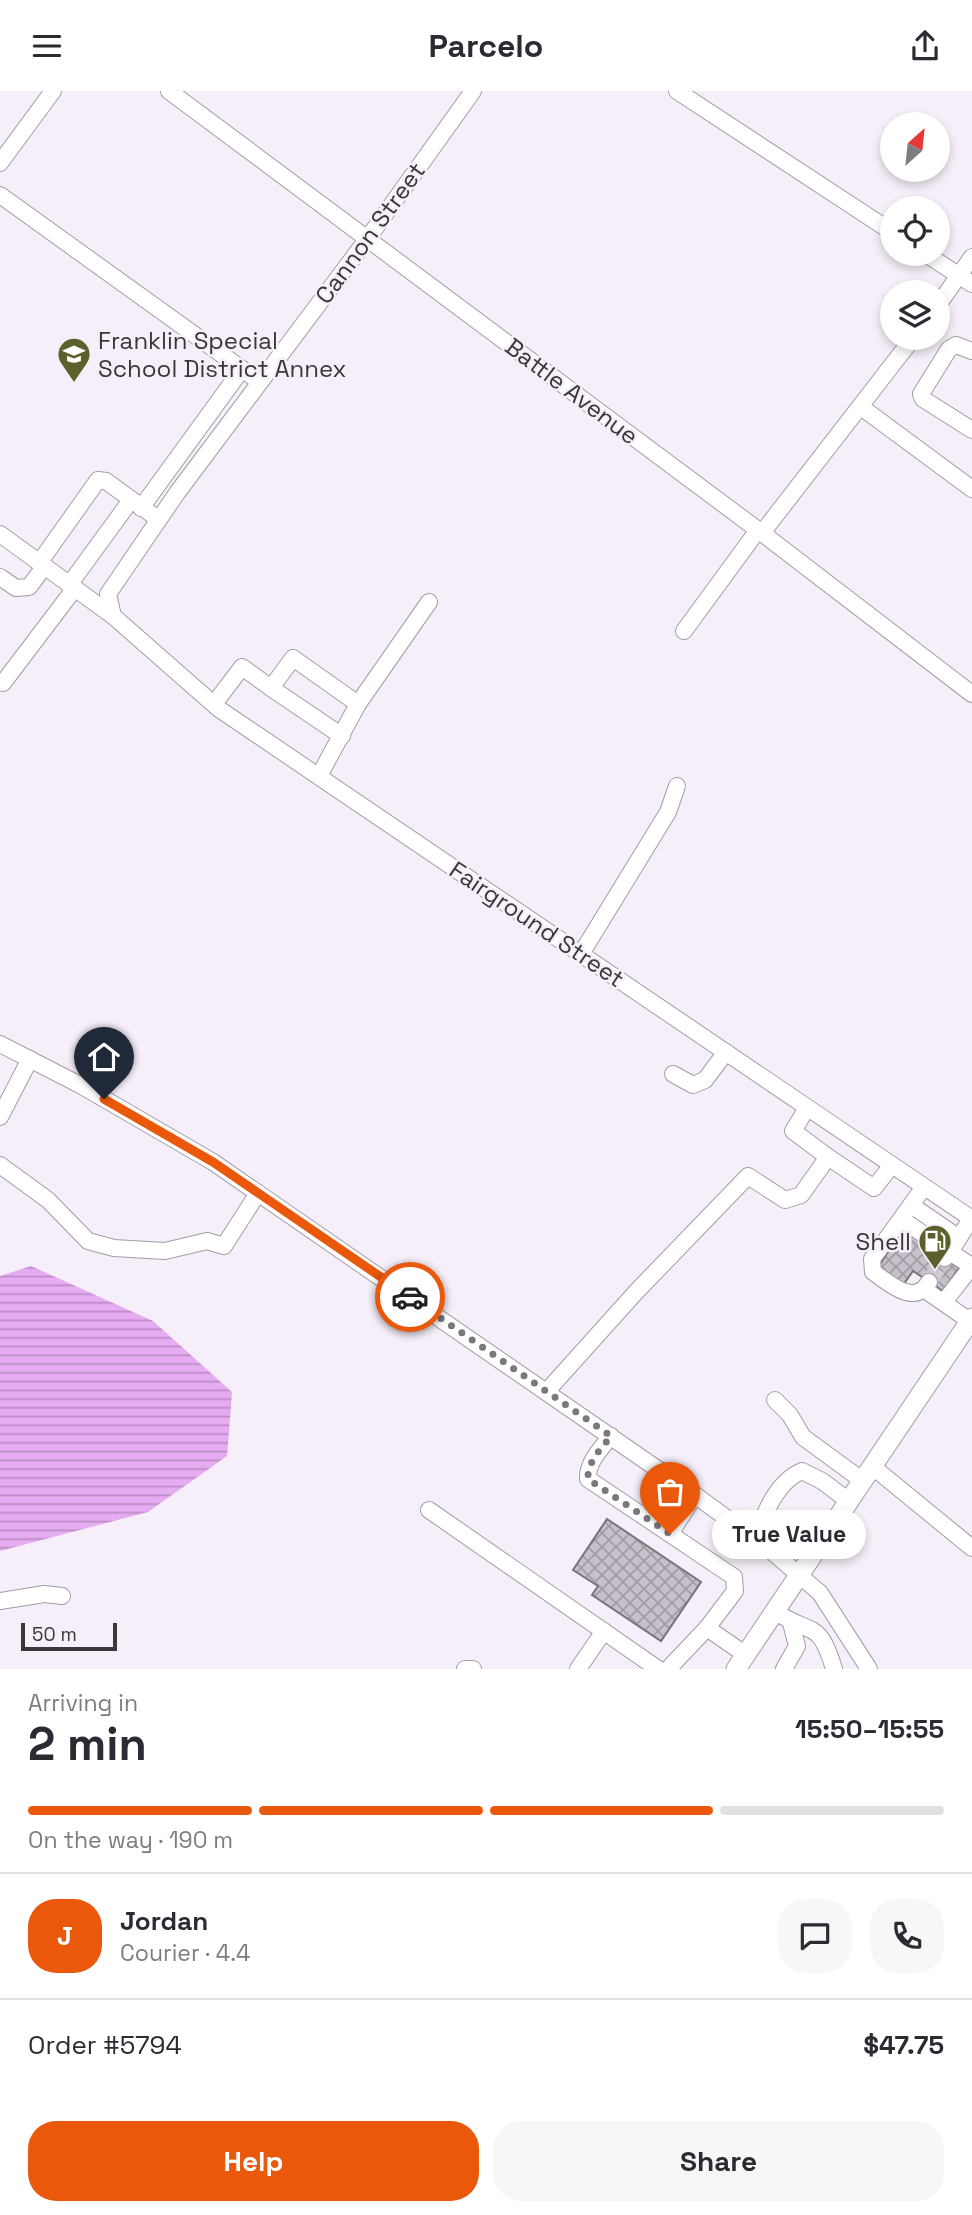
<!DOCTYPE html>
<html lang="en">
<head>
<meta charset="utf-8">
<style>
	body { margin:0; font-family:"Space Grotesk",sans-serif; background:#f7f7f7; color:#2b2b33; height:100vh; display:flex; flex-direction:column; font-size:26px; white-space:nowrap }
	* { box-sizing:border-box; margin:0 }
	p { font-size:23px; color:#7c7c81 }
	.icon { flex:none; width:38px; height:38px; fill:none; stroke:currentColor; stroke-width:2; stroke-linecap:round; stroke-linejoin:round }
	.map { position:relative; height:1578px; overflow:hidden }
	.panel { display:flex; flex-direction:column; background:#fff; flex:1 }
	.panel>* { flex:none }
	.needle { width:46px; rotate:27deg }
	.controls { position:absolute; left:880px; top:21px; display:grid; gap:14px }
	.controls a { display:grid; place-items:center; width:70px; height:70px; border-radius:50%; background:#fff; box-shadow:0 4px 10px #0003; font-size:35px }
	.scale { position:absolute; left:21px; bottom:18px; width:96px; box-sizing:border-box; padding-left:7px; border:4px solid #3a373b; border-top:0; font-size:19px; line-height:24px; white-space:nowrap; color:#3a373b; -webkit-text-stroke:5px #f6eef8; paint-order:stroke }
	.pin { position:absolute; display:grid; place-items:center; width:60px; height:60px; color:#fff; margin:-72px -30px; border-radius:50% 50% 50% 0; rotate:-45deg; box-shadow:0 0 7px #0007 }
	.pin .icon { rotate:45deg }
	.courier { position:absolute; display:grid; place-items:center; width:70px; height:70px; margin:-35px; border:5px solid #ea580c; border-radius:50%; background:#fff; color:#222; box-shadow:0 2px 9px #0007 }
	.bubble { position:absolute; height:49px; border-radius:24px; background:#fff; box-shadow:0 4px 10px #0003; font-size:23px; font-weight:600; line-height:49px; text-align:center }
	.overview em { font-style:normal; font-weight:600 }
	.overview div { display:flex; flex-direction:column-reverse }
	.overview { display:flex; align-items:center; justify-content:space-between; height:119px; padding:0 28px }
	h1 { font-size:46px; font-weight:600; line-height:52px }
	.bar { display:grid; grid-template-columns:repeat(4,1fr); gap:10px 7px; align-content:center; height:84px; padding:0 28px }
	.bar i { height:9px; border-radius:5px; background:#e1e1e2 }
	.bar .current { background:#ea580c }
	.bar p { grid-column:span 4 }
	.line { display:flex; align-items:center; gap:18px; padding:0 28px; border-top:2px solid #e1e1e2 }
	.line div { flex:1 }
	.round { display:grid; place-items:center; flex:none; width:74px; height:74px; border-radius:28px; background:#f7f7f7 }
	.cta { display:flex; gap:14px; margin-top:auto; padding:14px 28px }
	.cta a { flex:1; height:80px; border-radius:28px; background:#ea580c; color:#fff; font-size:28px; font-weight:600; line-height:80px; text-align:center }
	.cta a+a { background:#f7f7f7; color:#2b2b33 }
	header { display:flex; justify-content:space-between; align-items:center; height:91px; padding:0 28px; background:#fff; font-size:32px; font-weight:600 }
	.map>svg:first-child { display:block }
	.water { fill:url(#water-rules) }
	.building { fill:url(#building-cross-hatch); stroke:#7b737c; stroke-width:2 }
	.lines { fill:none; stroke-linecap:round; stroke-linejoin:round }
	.minor-tunnel { stroke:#d0c9d2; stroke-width:16; stroke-dasharray:16 8; stroke-linecap:butt }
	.minor-casing { stroke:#a49ca6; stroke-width:18 }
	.major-casing { stroke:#a49ca6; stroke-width:21 }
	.minor { stroke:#fff; stroke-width:16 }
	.major { stroke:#fff; stroke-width:19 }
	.done { stroke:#7c777d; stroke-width:7; stroke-dasharray:0 12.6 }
	.route { stroke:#ea580c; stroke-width:9 }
	.labels { text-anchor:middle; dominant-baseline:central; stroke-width:5; stroke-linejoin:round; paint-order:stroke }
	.street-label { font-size:24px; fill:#3a373b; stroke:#f6eef8 }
	.poi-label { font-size:24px; fill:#3a373b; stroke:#f6eef8; text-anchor:start }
</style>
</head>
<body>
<header><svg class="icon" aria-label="menu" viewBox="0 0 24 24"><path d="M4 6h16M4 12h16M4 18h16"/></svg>Parcelo<svg class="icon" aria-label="share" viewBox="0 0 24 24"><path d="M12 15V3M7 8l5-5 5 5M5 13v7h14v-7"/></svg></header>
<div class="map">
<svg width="972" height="1578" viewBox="0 0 972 1578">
	<defs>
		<pattern id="water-rules" width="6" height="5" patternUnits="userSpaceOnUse" patternTransform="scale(1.75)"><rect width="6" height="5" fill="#e6acf2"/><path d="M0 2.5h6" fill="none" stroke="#bb8dc5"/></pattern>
		<pattern id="building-cross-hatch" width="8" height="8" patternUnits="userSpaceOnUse" patternTransform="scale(1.75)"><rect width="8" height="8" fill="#c7bfc9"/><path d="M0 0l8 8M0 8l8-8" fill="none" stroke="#a39ca4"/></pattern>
	</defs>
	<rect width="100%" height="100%" fill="#f6eef8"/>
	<polygon class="water" points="31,1175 153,1230 232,1301 227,1365 148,1421 0,1460 0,1185"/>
	<g class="building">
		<polygon points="902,1138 959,1177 943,1200 913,1180 901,1197 876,1180"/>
		<polygon points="607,1428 701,1491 661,1550 592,1504 598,1495 573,1479"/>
	</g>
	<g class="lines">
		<polyline class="minor-tunnel" points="929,1191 945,1167"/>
		<defs>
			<g id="minor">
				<polyline points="169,0 758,439 972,603"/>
				<polyline points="677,0 892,141"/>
				<polyline points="0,72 53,0"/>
				<polyline points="0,104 260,291"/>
				<polyline points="926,163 972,193"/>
				<polyline points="938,214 972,166"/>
				<polyline points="972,260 956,254 949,258 921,303 923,308 972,339"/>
				<polyline points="861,316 972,398"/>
				<polyline points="141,417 242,278"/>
				<polyline points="762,442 913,247"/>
				<polyline points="0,443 113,525 219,618 972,1128"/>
				<polyline points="39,472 98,389 106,390 158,428"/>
				<polyline points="0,486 16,497 29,496 44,476"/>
				<polyline points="69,494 131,409"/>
				<polyline points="113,525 108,503 177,402 368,147 473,0"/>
				<polyline points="684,540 758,439"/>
				<polyline points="3,592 75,497"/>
				<polyline points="271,597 342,645"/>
				<polyline points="214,613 242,576 271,597 293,567 358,613"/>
				<polyline points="319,685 358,613 429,511"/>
				<polyline points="581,863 668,721 677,695"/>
				<polyline points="0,953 82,995 213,1071 695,1404 770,1459 820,1502 869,1578"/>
				<polyline points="673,983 693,994 705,989 726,961"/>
				<polyline points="0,1026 30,968"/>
				<polyline points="828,1066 874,1097 892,1074"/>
				<polyline points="0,1074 48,1109 88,1150 114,1157 165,1160 207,1150 224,1155 258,1102"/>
				<path d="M924,1096l-52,72 1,13c16,11 41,35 56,10"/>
				<polyline points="911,1114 959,1147"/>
				<polyline points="901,1128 950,1161 945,1167"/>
				<polyline points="970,1174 950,1161 971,1128"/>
				<polyline points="925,1199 970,1230"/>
				<polyline points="944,1211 972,1175"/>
				<polyline points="547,1300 636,1201 748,1085 785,1109 801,1104 828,1066 793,1040 807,1017"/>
				<polyline points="775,1309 790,1324 803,1346 863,1390"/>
				<path d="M611,1345c-10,13 -24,26 -23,43l146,98 1,14 -28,37 39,27"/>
				<polyline points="873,1376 972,1457"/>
				<polyline points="429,1419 658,1578"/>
				<polyline points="670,1443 695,1404"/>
				<path d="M755,1447c10,-25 21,-56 47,-67l20,10 28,21"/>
				<polyline points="0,1510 44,1503 62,1505"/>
				<path d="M776,1521c35,24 43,6 58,57"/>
				<polyline points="465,1578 473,1578"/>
				<polyline points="578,1578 604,1540"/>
				<polyline points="668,1578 707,1537"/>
				<polyline points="784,1578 797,1555 791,1532"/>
			</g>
			<polyline id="major" points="736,1578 972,1227"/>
		</defs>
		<use href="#minor" class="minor-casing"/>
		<use href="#major" class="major-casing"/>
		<use href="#minor" class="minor"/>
		<use href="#major" class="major"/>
	</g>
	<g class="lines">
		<path class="done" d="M410,1206l201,139c-10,13 -24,26 -23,43l82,55"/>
		<polyline class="route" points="104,1008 213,1071 410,1206"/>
	</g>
	<defs>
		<symbol id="school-pin" viewBox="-11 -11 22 30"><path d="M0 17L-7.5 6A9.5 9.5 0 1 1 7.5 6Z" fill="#5d5f2c" stroke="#f6eef8"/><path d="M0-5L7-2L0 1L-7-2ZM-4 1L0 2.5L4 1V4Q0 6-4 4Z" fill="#fff"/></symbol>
		<symbol id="fuel-pin" viewBox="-11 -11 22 30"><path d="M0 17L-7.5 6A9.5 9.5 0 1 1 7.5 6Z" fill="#5d5f2c" stroke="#f6eef8"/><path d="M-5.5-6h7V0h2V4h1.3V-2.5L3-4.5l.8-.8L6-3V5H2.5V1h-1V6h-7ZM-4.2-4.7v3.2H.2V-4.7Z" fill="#fff"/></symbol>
	</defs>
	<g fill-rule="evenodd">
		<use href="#school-pin" x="55" y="244" width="38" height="52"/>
		<use href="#fuel-pin" x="916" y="1131" width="38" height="52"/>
	</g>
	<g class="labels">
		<g class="street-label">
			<text transform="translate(370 142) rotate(-54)">Cannon Street</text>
			<text transform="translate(572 300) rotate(37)">Battle Avenue</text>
			<text transform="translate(537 833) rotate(34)">Fairground Street</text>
		</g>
		<g class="poi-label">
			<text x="98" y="249">Franklin Special<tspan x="98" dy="28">School District Annex</tspan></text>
			<text x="911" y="1150" text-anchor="end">Shell</text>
		</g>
	</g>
</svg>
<div class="controls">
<a><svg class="needle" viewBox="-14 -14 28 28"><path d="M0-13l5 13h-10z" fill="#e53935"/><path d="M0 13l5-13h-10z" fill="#7c7c81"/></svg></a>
<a><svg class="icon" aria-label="locate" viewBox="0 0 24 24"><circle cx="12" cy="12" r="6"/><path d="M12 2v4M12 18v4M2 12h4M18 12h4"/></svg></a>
<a><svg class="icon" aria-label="layers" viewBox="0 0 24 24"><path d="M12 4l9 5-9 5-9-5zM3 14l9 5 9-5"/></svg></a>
</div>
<div class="scale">50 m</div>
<div class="pin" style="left:670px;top:1443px;background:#ea580c"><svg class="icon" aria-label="bag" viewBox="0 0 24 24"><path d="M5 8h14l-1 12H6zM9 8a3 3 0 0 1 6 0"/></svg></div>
<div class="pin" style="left:104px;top:1008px;background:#1f2937"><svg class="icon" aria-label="home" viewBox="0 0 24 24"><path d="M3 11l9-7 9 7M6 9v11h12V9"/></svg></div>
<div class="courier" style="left:410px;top:1206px"><svg class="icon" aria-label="car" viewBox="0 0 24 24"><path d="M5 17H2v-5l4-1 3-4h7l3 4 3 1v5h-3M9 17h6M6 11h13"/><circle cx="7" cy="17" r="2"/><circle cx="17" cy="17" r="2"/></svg></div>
<div class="bubble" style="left:712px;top:1419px;width:154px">True Value</div>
</div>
<section class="panel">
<div class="overview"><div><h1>2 min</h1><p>Arriving in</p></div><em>15:50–15:55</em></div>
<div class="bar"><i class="current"></i><i class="current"></i><i class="current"></i><i></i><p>On the way · 190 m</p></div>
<div class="line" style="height:126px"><b class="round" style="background:#ea580c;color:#fff">J</b><div><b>Jordan</b><p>Courier · 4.4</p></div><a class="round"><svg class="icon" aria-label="chat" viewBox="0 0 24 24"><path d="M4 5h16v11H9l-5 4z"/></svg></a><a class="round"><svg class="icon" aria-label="phone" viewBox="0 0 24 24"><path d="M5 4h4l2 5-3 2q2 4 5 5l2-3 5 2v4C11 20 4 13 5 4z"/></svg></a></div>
<div class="line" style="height:91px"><div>Order #5794</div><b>$47.75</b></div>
<div class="cta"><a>Help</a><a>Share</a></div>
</section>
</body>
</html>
